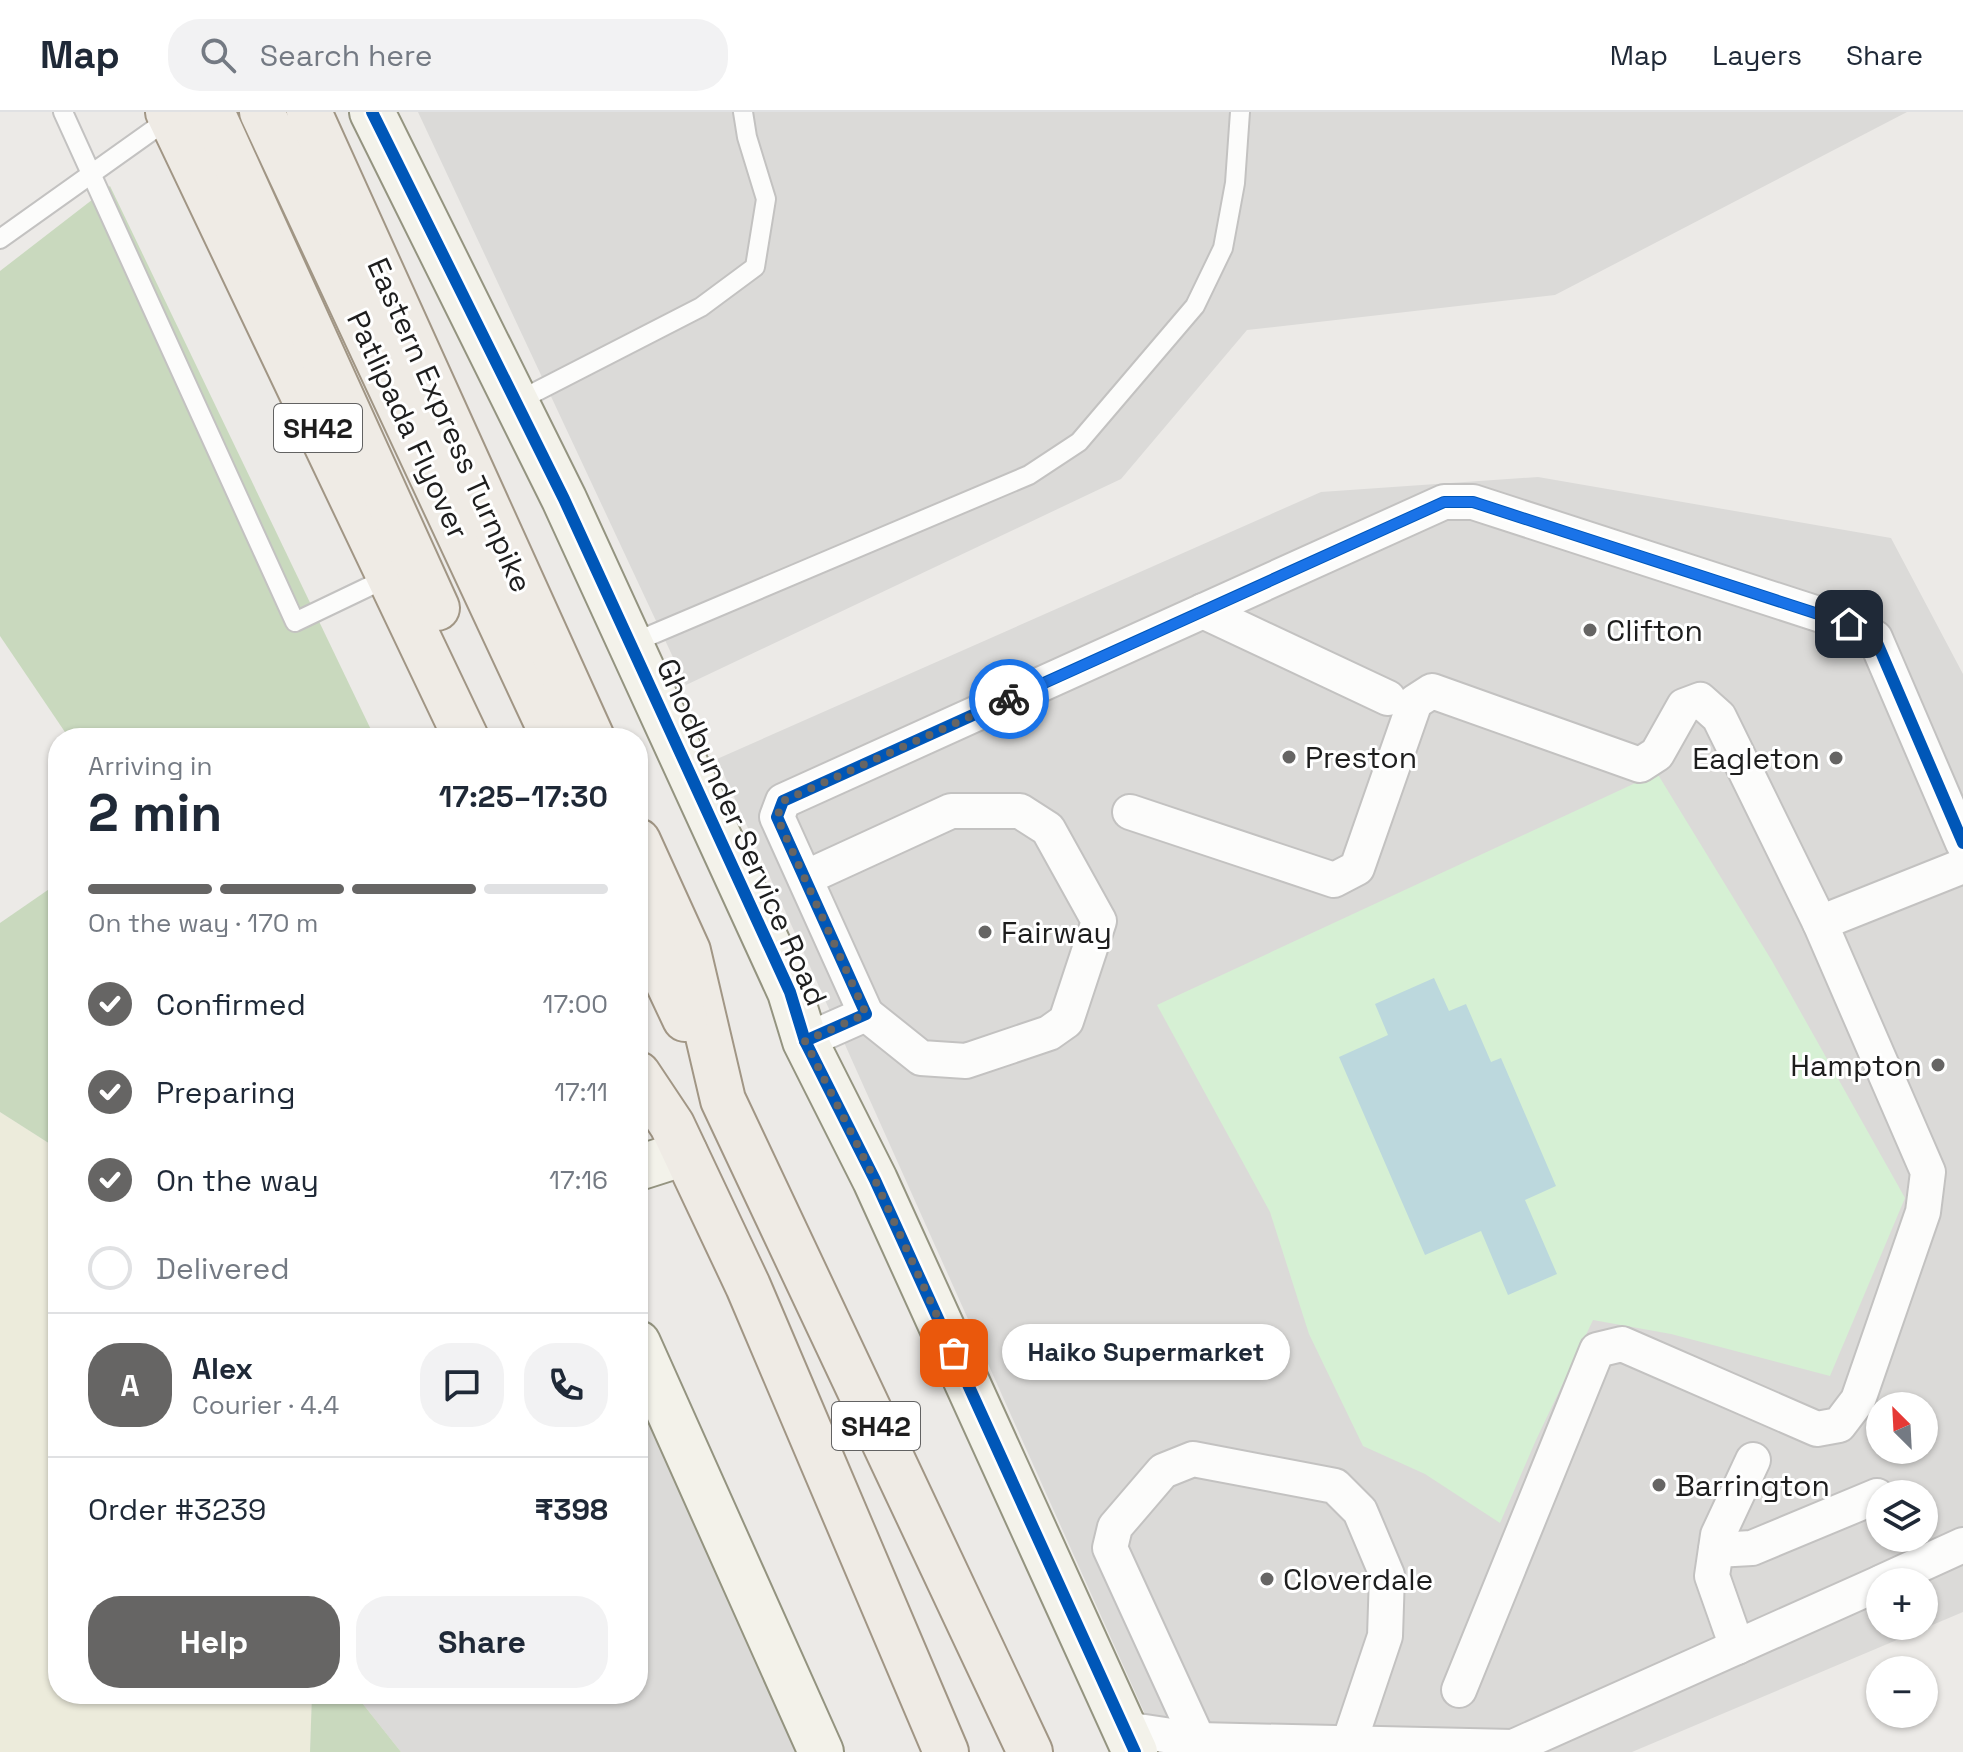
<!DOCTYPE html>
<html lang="en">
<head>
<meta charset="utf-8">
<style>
	body { margin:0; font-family:"Space Grotesk",sans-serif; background:#f2f2f3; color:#1f2937; height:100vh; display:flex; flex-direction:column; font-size:30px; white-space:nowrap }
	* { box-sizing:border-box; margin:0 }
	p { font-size:26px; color:#747a83 }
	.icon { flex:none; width:44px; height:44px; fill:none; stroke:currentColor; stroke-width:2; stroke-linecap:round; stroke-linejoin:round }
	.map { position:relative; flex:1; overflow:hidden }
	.drawer { position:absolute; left:48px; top:616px; width:600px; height:976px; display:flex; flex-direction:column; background:#fff; border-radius:32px; box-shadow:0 2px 6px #0004 }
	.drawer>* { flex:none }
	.needle { width:52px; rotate:336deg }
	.fabs { position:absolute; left:1866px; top:1280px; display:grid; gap:16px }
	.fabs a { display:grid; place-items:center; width:72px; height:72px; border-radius:50%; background:#fff; box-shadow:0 2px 6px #0004; font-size:40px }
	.pin { position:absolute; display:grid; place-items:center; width:68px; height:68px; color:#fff; margin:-34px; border-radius:16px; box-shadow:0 4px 12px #0006 }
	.courier { position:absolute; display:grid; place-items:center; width:80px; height:80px; margin:-40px; border:6px solid #1a73e8; border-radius:50%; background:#fff; color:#222; box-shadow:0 2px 10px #0007 }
	.bubble { position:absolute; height:56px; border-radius:28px; background:#fff; box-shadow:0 2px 6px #0004; font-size:26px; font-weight:800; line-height:56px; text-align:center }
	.headline em { font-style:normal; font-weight:800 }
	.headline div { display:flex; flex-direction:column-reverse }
	.headline { display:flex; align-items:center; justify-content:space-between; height:136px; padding:0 40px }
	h1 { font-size:52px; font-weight:800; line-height:60px }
	.bar { display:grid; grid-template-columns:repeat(4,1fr); gap:12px 8px; align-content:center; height:96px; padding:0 40px }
	.bar i { height:10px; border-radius:6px; background:#e0e1e3 }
	.bar .selected { background:#666564 }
	.bar p { grid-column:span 4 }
	.line { display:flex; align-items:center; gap:20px; padding:0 40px; border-top:2px solid #e0e1e3 }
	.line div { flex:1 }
	.round { display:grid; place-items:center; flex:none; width:84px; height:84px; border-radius:32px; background:#f2f2f3 }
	ol { padding:0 40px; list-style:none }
	li { display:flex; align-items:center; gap:24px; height:88px }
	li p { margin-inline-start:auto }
	li .icon { padding:8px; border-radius:50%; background:#666564; color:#fff; stroke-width:4 }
	li:last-child { color:#747a83 }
	li i { width:44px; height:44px; border:4px solid #e0e1e3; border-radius:50% }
	.button { display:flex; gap:16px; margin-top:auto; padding:16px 40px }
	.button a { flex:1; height:92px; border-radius:32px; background:#666564; color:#fff; font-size:32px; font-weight:800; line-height:92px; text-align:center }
	.button a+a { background:#f2f2f3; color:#1f2937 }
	header { display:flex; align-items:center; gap:48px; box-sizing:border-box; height:112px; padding:0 40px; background:#fff; border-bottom:2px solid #e0e1e3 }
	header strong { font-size:38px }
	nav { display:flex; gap:44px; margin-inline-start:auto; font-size:28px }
	.search { width:560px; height:72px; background:#f2f2f3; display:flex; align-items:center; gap:20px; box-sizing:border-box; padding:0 28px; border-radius:32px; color:#747a83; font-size:30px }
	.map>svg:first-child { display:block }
	.residential { fill:#dbdad8; fill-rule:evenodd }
	.farmland { fill:#ecebdb }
	.forest { fill:#c9d9be }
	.park { fill:#d6f0d4 }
	.water { fill:#bcd8dd }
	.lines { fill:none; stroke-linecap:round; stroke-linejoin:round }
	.lane-casing { stroke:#c3c2c1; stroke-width:22 }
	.street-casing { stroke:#c3c2c1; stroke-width:38 }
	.secondary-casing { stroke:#949480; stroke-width:48 }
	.primary-casing { stroke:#a19685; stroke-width:48 }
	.lane { stroke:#fcfcfb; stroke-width:18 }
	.street { stroke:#fcfcfb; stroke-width:34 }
	.secondary { stroke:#f3f2ea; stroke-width:44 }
	.primary { stroke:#efebe5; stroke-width:44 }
	.cycleway-casing { stroke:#fff; stroke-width:17 }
	.cycleway { stroke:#0057b8; stroke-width:12 }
	.done { stroke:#666564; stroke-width:8; stroke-dasharray:0 14.4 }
	.route { stroke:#1a73e8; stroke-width:10 }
	.poi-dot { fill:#666564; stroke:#fff; stroke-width:3 }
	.labels { text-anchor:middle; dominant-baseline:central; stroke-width:6; stroke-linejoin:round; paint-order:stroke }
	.shield { fill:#fff; stroke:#626262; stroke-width:2 }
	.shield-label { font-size:28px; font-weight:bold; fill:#1e1e1e }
	.street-label { font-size:30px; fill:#1e1e1e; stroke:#fff }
	.poi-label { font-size:30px; fill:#1e1e1e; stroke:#fff; text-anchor:start }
</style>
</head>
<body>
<header>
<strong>Map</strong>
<div class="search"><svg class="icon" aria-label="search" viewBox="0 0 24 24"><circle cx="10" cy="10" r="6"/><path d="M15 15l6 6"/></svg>Search here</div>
<nav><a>Map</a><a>Layers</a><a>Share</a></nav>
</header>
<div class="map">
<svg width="1963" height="1640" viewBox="0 0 1963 1640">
	<rect width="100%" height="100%" fill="#eceae7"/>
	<g class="residential">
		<polygon points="418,0 1907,0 1555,183 1247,218 1121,367 686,573"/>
		<path d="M1538,365l353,61 72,136v938l-331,140h-470l-445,-993 604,-267zM1880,1294h44v44h-44zM1880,1382h44v44h-44zM1880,1470h44v44h-44z"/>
		<polygon points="638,1250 798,1640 401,1640 355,1582 638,1582"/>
	</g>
	<polygon class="farmland" points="0,1000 58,1037 58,1582 312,1582 310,1640 0,1640"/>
	<g class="forest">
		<polygon points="110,74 375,626 69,626 0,524 0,159"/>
		<polygon points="58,771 58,1037 0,1000 0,811"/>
		<polygon points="312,1582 355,1582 401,1640 310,1640"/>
	</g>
	<polygon class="park" points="1657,661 1772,849 1905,1086 1830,1264 1671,1222 1593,1208 1536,1328 1500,1411 1425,1362 1363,1334 1309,1222 1270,1100 1157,893"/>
	<polygon class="water" points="1434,866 1449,899 1466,892 1491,950 1501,946 1556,1074 1525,1088 1557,1162 1508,1183 1481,1119 1425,1143 1339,945 1388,923 1375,892"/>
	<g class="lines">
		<defs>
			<g id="lane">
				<polyline points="63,0 295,510 389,465"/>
				<polyline points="0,127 170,6"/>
				<polyline points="516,290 701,195 755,155 766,87 747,25 743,0"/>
				<polyline points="630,532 1029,363 1079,330 1195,194 1223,136 1235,71 1240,0"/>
			</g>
			<g id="street">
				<polyline points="1203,499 1388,586"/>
				<polyline points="1130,700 1334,768 1357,756 1415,590 1432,579 1640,653 1657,642 1684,594 1700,588 1719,605 1820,811 1963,754"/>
				<polyline points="805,766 951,699 1020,699 1048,717 1099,809 1066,909 1049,921 966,949 921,946 866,902"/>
				<polyline points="805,929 866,902 777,705 783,689 1444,390 1473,390 1849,512 1875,526 1963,731"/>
				<polyline points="1716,1438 1752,1436 1877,1384"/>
				<polyline points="1882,1470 1963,1433"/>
				<polyline points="1737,1535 1712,1464 1718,1423 1753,1348"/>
				<polyline points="1459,1578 1597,1238 1622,1232 1817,1317 1839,1313 1858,1288 1923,1100 1928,1060 1820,811"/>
				<polyline points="1125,1617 1198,1628 1513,1635 1880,1471"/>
				<polyline points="1198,1628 1110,1436 1115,1415 1163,1359 1193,1347 1335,1374 1360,1399 1387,1463 1385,1524 1349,1631"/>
			</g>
			<g id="secondary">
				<polyline points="372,0 564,387 790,880 805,929 875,1068 1135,1640"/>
				<polyline points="638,1056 685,1041"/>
				<polyline points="638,1231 821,1640"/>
			</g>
			<g id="primary">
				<polyline points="168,0 466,626"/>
				<polyline points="212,0 437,496"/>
				<polyline points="262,0 554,626"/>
				<polyline points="309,0 592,626"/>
				<polyline points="638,729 688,839 723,988 1030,1640"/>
				<polyline points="638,807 685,907"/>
				<polyline points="638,962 672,1013 748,1174 946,1640"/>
			</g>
		</defs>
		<use href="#lane" class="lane-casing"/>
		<use href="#street" class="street-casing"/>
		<use href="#secondary" class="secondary-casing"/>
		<use href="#primary" class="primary-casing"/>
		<use href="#lane" class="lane"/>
		<use href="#street" class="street"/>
		<use href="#secondary" class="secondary"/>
		<use href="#primary" class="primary"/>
		<defs>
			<g id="cycleway">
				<polyline points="372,0 564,387 790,880 805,929 875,1068 1135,1640"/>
				<polyline points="805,929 866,902 777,705 783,689 1444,390 1473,390 1849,512 1875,526 1963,731"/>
			</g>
		</defs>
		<use href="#cycleway" class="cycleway-casing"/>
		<use href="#cycleway" class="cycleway"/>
	</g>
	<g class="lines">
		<polyline class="done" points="954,1241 875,1068 805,929 866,902 777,705 783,689 1009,587"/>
		<polyline class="route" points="1009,587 1444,390 1473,390 1849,512"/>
	</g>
	<g class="poi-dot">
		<circle cx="1590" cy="518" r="8"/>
		<circle cx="1289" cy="645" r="8"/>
		<circle cx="1836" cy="646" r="8"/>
		<circle cx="985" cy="820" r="8"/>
		<circle cx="1938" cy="953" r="8"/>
		<circle cx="1659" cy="1373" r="8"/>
		<circle cx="1267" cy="1467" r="8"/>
	</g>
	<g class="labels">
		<g class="shield">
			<rect x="274" y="292" width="88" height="48" rx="6"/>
			<rect x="832" y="1290" width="88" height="48" rx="6"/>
		</g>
		<g class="shield-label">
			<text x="318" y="316">SH42</text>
			<text x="876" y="1314">SH42</text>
		</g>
		<g class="street-label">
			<text transform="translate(408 313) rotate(65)">Patlipada Flyover</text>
			<text transform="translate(450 313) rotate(66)">Eastern Express Turnpike</text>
			<text transform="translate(742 720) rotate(66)">Ghodbunder Service Road</text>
		</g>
		<g class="poi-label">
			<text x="1606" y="518">Clifton</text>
			<text x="1305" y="645">Preston</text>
			<text x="1820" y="646" text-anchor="end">Eagleton</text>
			<text x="1001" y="820">Fairway</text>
			<text x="1922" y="953" text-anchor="end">Hampton</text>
			<text x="1675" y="1373">Barrington</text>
			<text x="1283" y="1467">Cloverdale</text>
		</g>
	</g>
</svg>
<div class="fabs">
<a><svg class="needle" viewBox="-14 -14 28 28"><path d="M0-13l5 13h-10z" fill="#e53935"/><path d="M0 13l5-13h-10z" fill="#747a83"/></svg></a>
<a><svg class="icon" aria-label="layers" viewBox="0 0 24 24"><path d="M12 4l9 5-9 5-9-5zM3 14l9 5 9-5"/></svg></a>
<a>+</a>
<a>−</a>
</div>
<div class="pin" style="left:954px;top:1241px;background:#ea580c"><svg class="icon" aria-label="bag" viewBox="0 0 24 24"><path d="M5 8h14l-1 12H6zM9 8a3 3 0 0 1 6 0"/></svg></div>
<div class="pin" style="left:1849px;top:512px;background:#1f2937"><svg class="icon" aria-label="home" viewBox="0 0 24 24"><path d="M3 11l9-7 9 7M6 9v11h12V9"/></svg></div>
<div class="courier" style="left:1009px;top:587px"><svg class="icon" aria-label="bike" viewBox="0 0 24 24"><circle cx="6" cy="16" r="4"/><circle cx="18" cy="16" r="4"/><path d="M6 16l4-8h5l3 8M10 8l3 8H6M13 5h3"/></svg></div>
<div class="bubble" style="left:1002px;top:1212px;width:288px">Haiko Supermarket</div>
<section class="drawer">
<div class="headline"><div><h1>2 min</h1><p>Arriving in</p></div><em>17:25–17:30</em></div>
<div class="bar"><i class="selected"></i><i class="selected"></i><i class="selected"></i><i></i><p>On the way · 170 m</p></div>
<ol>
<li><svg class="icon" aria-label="check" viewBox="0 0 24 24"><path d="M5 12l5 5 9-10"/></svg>Confirmed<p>17:00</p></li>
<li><svg class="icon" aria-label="check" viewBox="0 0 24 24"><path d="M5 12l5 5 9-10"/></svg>Preparing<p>17:11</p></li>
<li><svg class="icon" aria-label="check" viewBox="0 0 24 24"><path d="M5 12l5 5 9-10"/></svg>On the way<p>17:16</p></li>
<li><i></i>Delivered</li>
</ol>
<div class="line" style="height:144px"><b class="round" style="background:#666564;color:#fff">A</b><div><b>Alex</b><p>Courier · 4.4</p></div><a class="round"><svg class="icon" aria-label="chat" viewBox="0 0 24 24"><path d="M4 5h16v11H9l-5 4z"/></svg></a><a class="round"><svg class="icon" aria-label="phone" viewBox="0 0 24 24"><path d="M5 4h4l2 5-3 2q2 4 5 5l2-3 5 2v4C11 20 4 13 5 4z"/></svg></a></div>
<div class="line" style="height:104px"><div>Order #3239</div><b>₹398</b></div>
<div class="button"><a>Help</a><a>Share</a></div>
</section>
</div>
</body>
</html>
